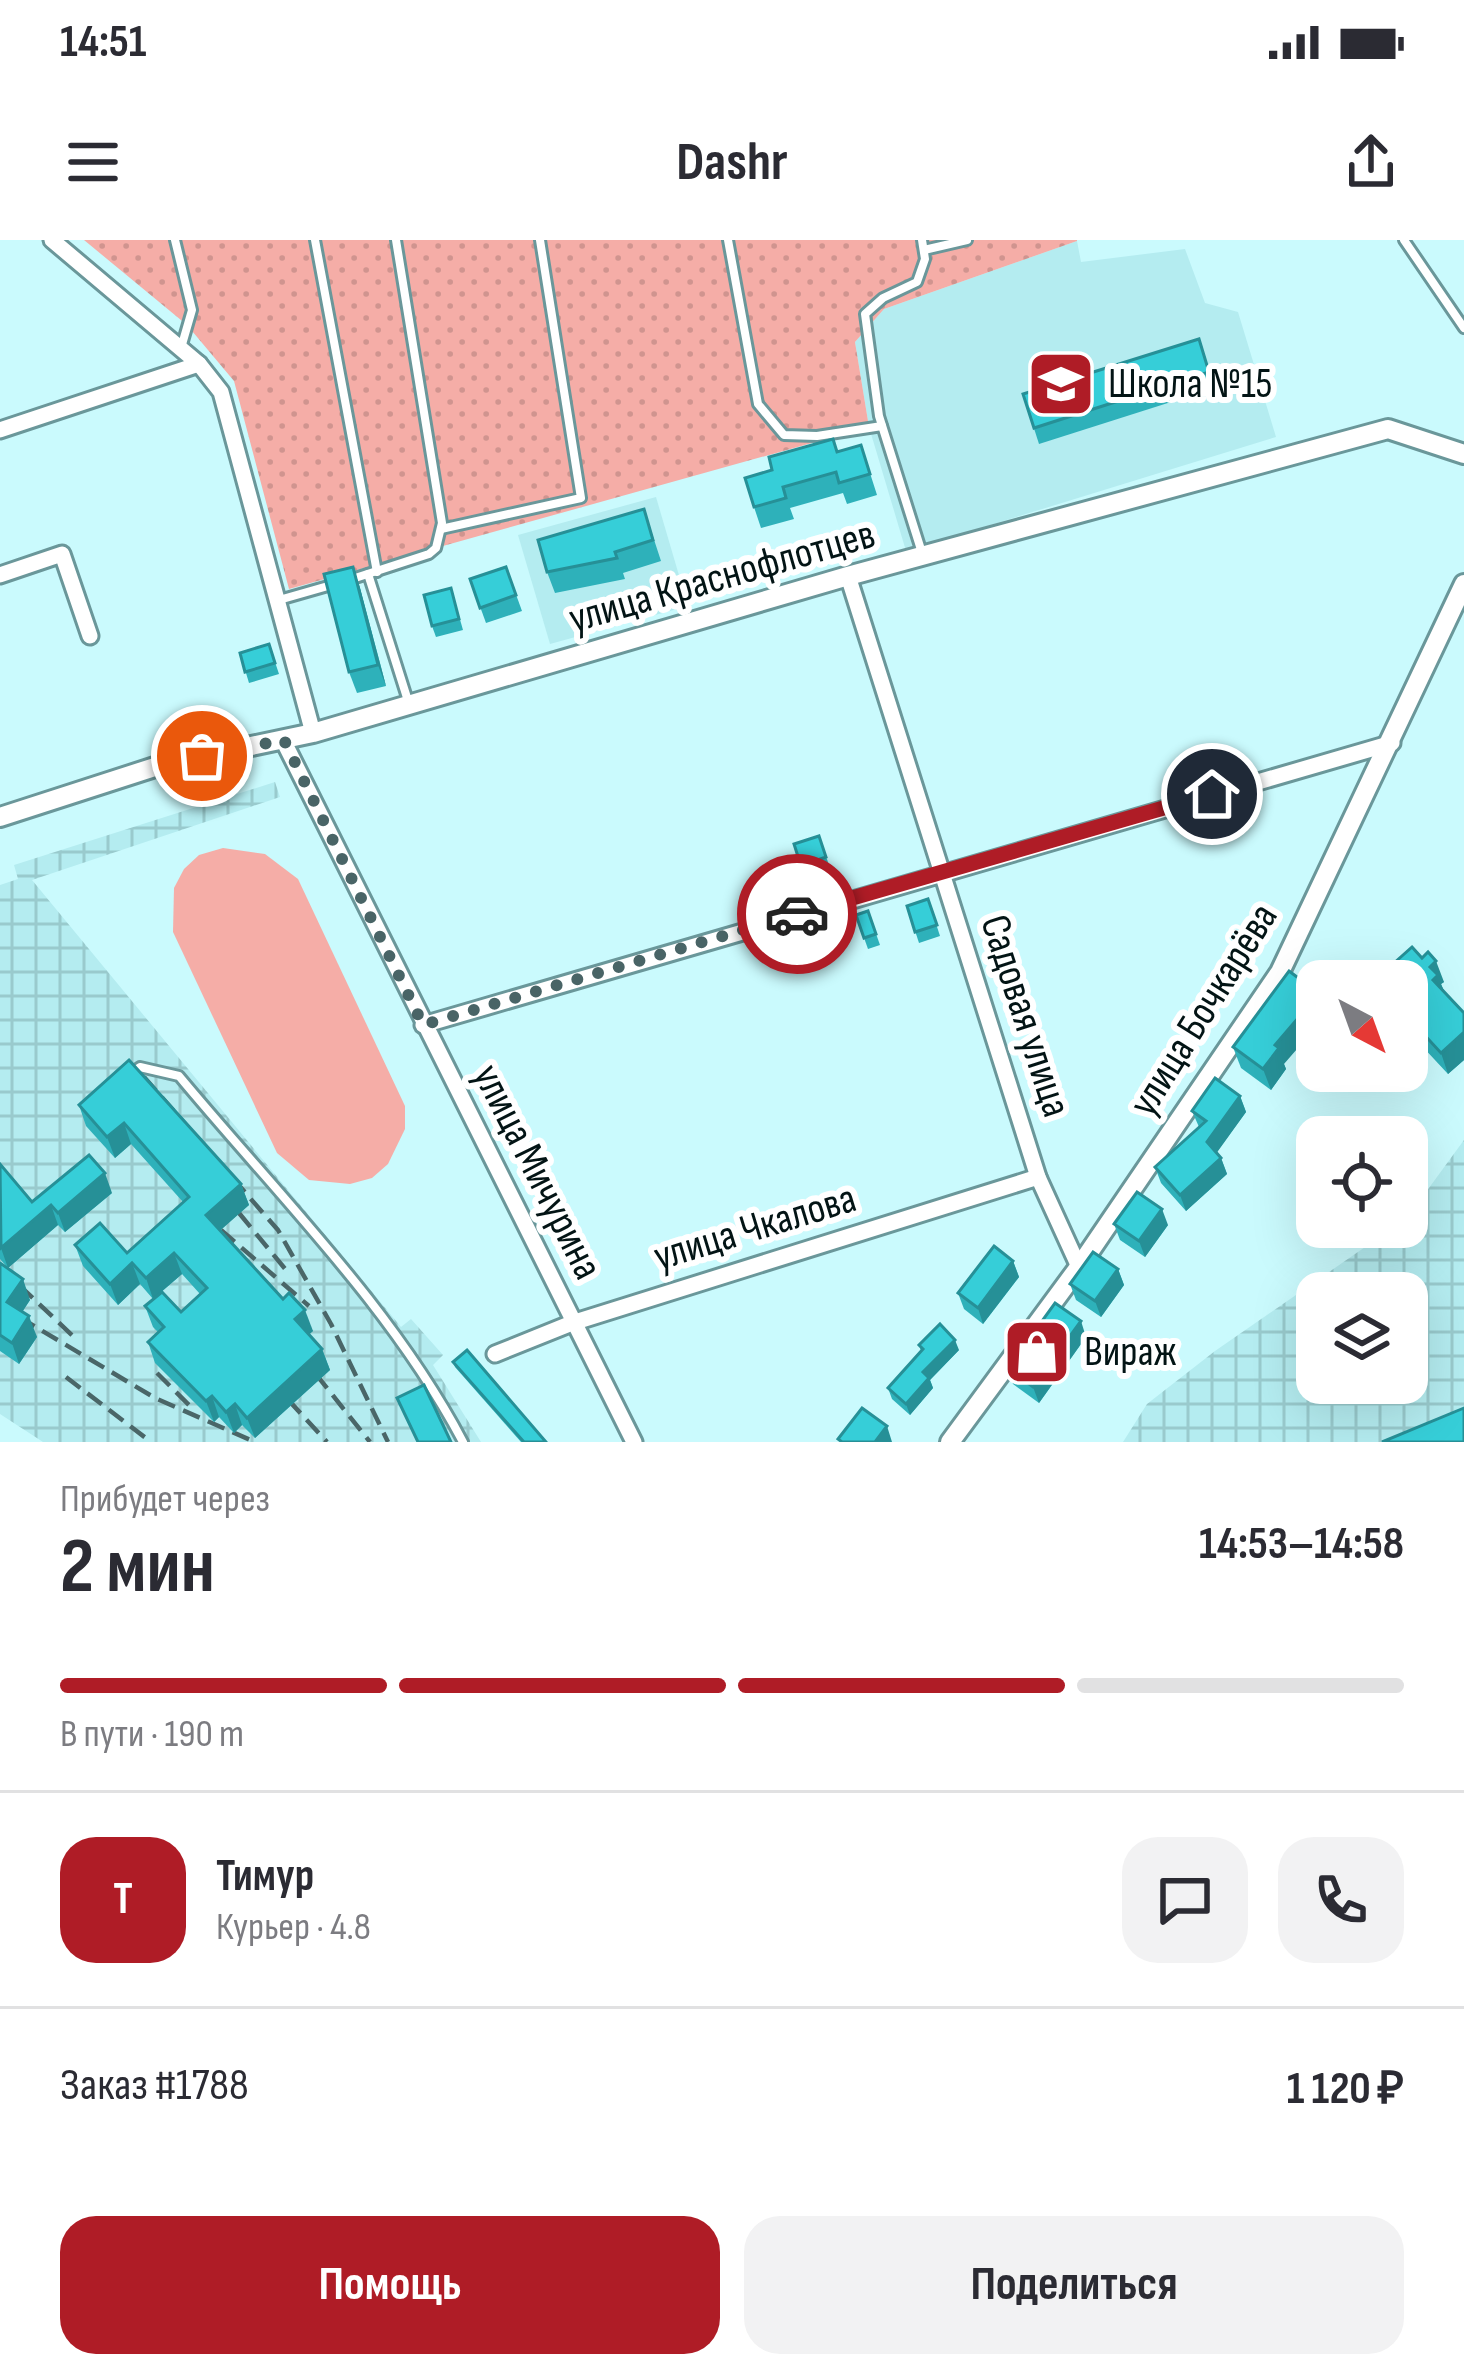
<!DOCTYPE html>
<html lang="ru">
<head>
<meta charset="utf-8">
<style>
	body { margin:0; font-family:"Sofia Sans Condensed",sans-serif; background:#f2f2f3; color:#2b2b33; height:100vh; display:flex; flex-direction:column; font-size:45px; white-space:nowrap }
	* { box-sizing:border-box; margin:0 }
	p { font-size:39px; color:#7c7c81 }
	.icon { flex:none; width:66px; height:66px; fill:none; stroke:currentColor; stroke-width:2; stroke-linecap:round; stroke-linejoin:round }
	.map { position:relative; height:1202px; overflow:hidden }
	.panel { display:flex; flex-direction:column; background:#fff; flex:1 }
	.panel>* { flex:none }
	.needle { width:78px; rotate:139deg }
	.controls { position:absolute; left:1296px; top:720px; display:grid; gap:24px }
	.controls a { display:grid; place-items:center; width:132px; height:132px; border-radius:24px; background:#fff; box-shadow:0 12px 48px #0002; font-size:60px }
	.pin { position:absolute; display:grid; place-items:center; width:102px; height:102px; color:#fff; margin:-51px; border:6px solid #fff; border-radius:50%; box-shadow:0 3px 12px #0007 }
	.courier { position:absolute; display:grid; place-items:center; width:120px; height:120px; margin:-60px; border:9px solid #af1c26; border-radius:50%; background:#fff; color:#222; box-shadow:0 3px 15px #0007 }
	.headline em { font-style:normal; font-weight:700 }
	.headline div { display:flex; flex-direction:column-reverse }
	.headline { display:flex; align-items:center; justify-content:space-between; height:204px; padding:0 60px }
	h1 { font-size:78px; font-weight:700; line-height:90px }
	.bar { display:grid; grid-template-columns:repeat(4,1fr); gap:18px 12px; align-content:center; height:144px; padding:0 60px }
	.bar i { height:15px; border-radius:9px; background:#e1e1e2 }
	.bar .on { background:#af1c26 }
	.bar p { grid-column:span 4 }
	.line { display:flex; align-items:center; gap:30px; padding:0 60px; border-top:3px solid #e1e1e2 }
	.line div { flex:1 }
	.round { display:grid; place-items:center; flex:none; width:126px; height:126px; border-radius:36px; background:#f2f2f3 }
	.cta { display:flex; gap:24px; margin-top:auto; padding:24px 60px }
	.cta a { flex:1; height:138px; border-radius:36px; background:#af1c26; color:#fff; font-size:48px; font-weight:700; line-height:138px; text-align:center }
	.cta a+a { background:#f2f2f3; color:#2b2b33 }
	.status { display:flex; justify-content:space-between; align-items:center; height:84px; padding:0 60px; background:#fff; direction:ltr }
	.status svg { height:33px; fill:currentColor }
	header { display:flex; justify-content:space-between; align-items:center; height:156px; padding:0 60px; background:#fff; font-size:54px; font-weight:700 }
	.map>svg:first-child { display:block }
	.built { fill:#b4ecf0 }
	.industrial { fill:url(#industrial-grid); fill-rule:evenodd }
	.grass { fill:url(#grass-dots) }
	.park { fill:#f5ada7 }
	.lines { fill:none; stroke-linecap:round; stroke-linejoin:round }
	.service-casing { stroke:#6a979a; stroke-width:14 }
	.minor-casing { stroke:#6a979a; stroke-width:21 }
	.tertiary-casing { stroke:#6a979a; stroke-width:24 }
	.service { stroke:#fff; stroke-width:8 }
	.minor { stroke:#fff; stroke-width:15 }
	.tertiary { stroke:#fff; stroke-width:18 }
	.rail { stroke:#4a6668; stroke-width:4.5; stroke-dasharray:18 9; stroke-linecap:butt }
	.wall { fill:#2eb1ba }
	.shaded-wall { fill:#269097 }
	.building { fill:#36ced8; stroke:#269097; stroke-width:3 }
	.done { stroke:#496466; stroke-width:12; stroke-dasharray:0 21.6 }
	.route { stroke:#af1c26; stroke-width:15 }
	.labels { text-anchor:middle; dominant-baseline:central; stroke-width:12; stroke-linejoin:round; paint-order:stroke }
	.poi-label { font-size:42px; fill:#031415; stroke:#fff; text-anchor:start }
	.street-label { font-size:42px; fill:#031415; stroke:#fff }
</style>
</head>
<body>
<div class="status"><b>14:51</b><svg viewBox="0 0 49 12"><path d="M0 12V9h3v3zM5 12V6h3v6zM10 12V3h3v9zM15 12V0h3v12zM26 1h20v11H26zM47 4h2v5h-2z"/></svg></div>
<header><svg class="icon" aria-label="menu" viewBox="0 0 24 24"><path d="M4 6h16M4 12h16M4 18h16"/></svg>Dashr<svg class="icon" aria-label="share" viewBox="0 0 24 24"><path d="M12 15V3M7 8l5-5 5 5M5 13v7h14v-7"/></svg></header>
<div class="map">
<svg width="1464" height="1202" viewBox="0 0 1464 1202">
	<defs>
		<pattern id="industrial-grid" width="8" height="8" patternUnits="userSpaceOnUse" patternTransform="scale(3)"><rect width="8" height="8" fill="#b4ecf0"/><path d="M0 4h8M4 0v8" fill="none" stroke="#99cacd"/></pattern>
		<pattern id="grass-dots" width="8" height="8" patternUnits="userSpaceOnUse" patternTransform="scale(3)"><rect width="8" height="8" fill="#f5ada7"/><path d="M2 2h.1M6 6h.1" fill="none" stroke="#d0948f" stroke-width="1.8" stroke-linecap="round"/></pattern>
	</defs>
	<rect width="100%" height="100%" fill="#cafafd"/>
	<g class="built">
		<polygon points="1077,1 1081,22 1185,9 1205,63 1238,72 1276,197 906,311 869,187 855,102 884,69"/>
		<polygon points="656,257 688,366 550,404 518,295"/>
	</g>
	<g class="industrial">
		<polygon points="275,542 280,557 32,640 401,1087 411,1079 443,1115 433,1125 481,1202 43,1202 0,1174 0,645 18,639 14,625"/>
		<path d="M1464,900v302h-341l24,-38 68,-53 179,-124h13v-9zM1317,1053h90v90h-90z"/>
	</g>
	<polygon class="grass" points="84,0 1077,0 1077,1 884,69 855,102 869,187 289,349 234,141 187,85"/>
	<polygon class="park" points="223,608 265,614 298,639 405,866 405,889 388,924 372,938 350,944 309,940 277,913 173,692 174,648 184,629 199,615"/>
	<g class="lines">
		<defs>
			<g id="service">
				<polyline points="175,0 192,70 181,108"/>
				<polyline points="315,0 377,332"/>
				<polyline points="728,0 758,164 784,195 817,196 882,186"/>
				<polyline points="922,0 925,19 917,42 883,58 865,74 879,176 923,316"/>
				<polyline points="1404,0 1464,88"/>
				<polyline points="924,10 967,0"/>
				<polyline points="441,289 581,258 540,0"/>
				<polyline points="368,334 409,464"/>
				<polyline points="349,340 429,314 436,308 442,283 396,0"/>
				<polyline points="279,360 335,344"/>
				<path d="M131,833l9,-6 39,9c97,117 213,231 284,366"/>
			</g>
			<g id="minor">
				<polyline points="52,0 199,124 221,152 313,493"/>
				<polyline points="0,190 199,124"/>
				<polyline points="0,335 62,314 90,396"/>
				<polyline points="848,336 1038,937 1079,1027"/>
				<polyline points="283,500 634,1202"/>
				<polyline points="423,785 1392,503"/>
				<polyline points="495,1114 572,1083 1038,937"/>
			</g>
			<g id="tertiary">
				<polyline points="0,577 161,525 313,493 848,336 1388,189 1464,214"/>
				<polyline points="950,1202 1079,1027 1280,732 1464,344"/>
			</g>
		</defs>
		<use href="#service" class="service-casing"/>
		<use href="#minor" class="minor-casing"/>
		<use href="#tertiary" class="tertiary-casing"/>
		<use href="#service" class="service"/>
		<use href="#minor" class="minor"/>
		<use href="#tertiary" class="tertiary"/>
		<g class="rail">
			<polyline points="144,837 278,990 331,1084 388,1202"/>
			<polyline points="239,973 286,1030"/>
			<polyline points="221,990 309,1066"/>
			<polyline points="0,1027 74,1097"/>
			<polyline points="19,1077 155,1158 255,1202"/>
			<polyline points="299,1113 370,1202"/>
			<polyline points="157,1133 191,1167"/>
			<polyline points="66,1137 151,1202"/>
			<polyline points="270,1140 327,1202"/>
		</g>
	</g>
	<g class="wall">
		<polygon points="1199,99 1215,148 1039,204 1023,154"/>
		<polygon points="833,199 838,211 861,205 877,255 847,264 843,253 790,268 794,279 761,288 754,267 772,230"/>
		<polygon points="644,269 661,321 623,333 625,339 555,353 547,332"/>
		<polygon points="353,327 360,348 386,446 357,453 349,432"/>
		<polygon points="506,327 522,371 486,383 470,339"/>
		<polygon points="451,348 463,390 436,397 432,386"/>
		<polygon points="269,404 279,434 249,443 240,413"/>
		<polygon points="819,596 830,628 805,636 794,604"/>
		<polygon points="928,659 940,696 919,703 907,666"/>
		<polygon points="868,671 880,705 868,709 856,675"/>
		<polygon points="1422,718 1444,742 1441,744 1444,751 1464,773 1464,820 1448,834 1407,790 1407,741"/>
		<polygon points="1233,807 1284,824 1286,829 1271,850 1241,828"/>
		<polygon points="129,820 241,944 249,965 220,990 313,1091 309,1094 322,1109 330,1130 255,1198 242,1185 234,1193 219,1177 214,1182 155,1123 148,1102 158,1092 153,1087 145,1066 181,1072 200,1054 182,1034 153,1059 140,1044 118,1065 83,1026 75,1005 127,1013 183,962 131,904 115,918 86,886 79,865"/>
		<polygon points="1240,856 1246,872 1216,913 1221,918 1227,934 1186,971 1161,943 1155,927 1199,887 1192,871"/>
		<polygon points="0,924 32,962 112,953 65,992 58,985 8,1028 0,1019"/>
		<polygon points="1114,984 1168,985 1145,1017 1120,1000"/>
		<polygon points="1013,1021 1019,1037 983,1084 964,1069 958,1053"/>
		<polygon points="0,1023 30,1060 22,1072 37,1097 19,1124 0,1111"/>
		<polygon points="1118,1029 1124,1045 1101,1077 1076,1060 1070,1044"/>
		<polygon points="1086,1097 1039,1163 1013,1144 1008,1128"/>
		<polygon points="919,1105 959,1110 930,1140 933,1148 910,1175 892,1159 888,1148 921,1111"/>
		<polygon points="453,1122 546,1202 521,1202 455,1127"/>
	</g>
	<g class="shaded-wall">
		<polygon points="353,327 360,348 386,446 378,425"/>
		<polygon points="1436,721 1444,742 1441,744 1446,756 1433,740 1430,727"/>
		<polygon points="1317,756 1317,786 1284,824 1286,829 1271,850 1263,829 1275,805"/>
		<polygon points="1464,792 1464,820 1448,834 1441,813"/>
		<polygon points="1240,856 1246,872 1213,918 1207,902"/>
		<polygon points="124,883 131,904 115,918 107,897"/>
		<polygon points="1221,918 1227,934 1186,971 1180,955"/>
		<polygon points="105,933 112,953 65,992 58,973"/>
		<polygon points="241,944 249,965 214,996 206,975"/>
		<polygon points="51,965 58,985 8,1028 1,1008"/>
		<polygon points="1162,969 1168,985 1145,1017 1139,1001"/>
		<polygon points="174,1013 182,1034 153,1059 146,1038"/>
		<polygon points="1013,1021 1019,1037 983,1084 978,1068"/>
		<polygon points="132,1023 140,1044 118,1065 110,1044"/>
		<polygon points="1118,1029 1124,1045 1101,1077 1095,1061"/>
		<polygon points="23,1039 30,1060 15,1083 7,1062"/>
		<polygon points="305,1070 313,1091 303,1100 295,1079"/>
		<polygon points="29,1076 37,1097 19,1124 12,1103"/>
		<polygon points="1081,1081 1086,1097 1039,1163 1033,1147"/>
		<polygon points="955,1100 959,1110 930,1140 933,1148 910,1175 906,1164 923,1132"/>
		<polygon points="322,1109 330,1130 255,1198 247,1178"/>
		<polygon points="212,1156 219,1177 214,1182 206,1161"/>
		<polygon points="235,1164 242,1185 234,1193 226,1172"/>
		<polygon points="887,1186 892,1202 875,1202"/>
	</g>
	<g class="building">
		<polygon points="1199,99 1209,132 1034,188 1023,154"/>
		<polygon points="833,199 837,212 861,205 870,234 839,243 836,232 783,247 786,258 754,267 745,238 772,230 769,217"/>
		<polygon points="644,269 653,300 615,312 617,318 547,332 538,300"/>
		<polygon points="353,327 378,425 349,432 324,334"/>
		<polygon points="506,327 516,355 480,368 470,339"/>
		<polygon points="451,348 459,379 432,386 424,355"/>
		<polygon points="269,404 275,423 245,432 240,413"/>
		<polygon points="819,596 826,617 801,626 794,604"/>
		<polygon points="928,659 937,685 915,692 907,666"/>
		<polygon points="868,671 876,694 864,698 856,675"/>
		<polygon points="1412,707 1422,718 1428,712 1436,721 1430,727 1438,735 1433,740 1464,773 1464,792 1441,813 1407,776 1407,741 1374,741"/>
		<polygon points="1289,731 1317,752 1317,756 1275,805 1279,808 1263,829 1233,807"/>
		<polygon points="129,820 241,944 206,975 283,1059 289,1053 305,1070 295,1079 322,1109 247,1178 235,1164 226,1172 212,1156 206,1161 148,1102 164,1087 145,1066 162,1052 181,1072 207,1048 174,1013 146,1038 132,1023 110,1044 75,1005 100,983 127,1013 189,957 124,883 107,897 79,865"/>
		<polygon points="1215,838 1240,856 1207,902 1221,918 1180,955 1155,927 1206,881 1192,871"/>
		<polygon points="89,915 105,933 58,973 51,965 1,1008 0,924 32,962"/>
		<polygon points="1137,952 1162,969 1139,1001 1114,984"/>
		<polygon points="994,1006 1013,1021 978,1068 958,1053"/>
		<polygon points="1093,1012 1118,1029 1095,1061 1070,1044"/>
		<polygon points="0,1023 23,1039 7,1062 29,1076 12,1103 0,1095"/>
		<polygon points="1055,1063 1081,1081 1033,1147 1008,1128"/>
		<polygon points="940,1084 955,1100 923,1132 929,1138 906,1164 888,1148 923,1109 919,1105"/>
		<polygon points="467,1110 546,1202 524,1202 453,1122"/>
		<polygon points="424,1145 451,1202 418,1202 397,1158"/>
		<polygon points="862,1168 887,1186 875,1202 842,1202 838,1199"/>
		<polygon points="1464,1168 1464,1202 1382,1202"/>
	</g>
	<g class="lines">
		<polyline class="done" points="202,516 284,500 423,785 797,674"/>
		<polyline class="route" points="797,674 1212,554"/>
	</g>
	<defs>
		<symbol id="school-square" viewBox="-11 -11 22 22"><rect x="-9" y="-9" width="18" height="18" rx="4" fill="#af1c26" stroke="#fff"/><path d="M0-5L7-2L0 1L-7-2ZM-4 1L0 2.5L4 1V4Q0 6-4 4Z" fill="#fff"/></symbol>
		<symbol id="shop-square" viewBox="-11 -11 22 22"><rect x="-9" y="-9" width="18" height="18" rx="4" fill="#af1c26" stroke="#fff"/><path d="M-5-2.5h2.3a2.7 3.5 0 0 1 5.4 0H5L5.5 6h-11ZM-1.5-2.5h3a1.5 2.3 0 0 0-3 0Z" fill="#fff"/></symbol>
	</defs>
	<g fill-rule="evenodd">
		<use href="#school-square" x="1023" y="106" width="76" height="76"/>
		<use href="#shop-square" x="999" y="1074" width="76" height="76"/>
	</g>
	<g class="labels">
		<g class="poi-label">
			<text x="1108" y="144">Школа №15</text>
			<text x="1084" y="1112">Вираж</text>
		</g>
		<g class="street-label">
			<text transform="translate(722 337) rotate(-16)">улица Краснофлотцев</text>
			<text transform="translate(1204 770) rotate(-58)">улица Бочкарёва</text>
			<text transform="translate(1025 776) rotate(72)">Садовая улица</text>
			<text transform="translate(537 932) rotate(63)">улица Мичурина</text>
			<text transform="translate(755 988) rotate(-17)">улица Чкалова</text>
		</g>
	</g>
</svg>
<div class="controls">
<a><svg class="needle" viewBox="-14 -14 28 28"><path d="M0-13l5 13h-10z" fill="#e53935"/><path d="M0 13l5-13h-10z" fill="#7c7c81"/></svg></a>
<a><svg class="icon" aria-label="locate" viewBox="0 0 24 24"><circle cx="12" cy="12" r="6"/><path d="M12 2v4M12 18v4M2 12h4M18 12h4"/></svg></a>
<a><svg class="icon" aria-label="layers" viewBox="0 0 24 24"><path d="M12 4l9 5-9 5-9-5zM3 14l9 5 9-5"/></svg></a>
</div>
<div class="pin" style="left:202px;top:516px;background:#ea580c"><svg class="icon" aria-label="bag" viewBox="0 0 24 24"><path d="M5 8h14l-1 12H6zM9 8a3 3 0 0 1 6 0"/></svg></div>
<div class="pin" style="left:1212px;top:554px;background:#1f2937"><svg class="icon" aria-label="home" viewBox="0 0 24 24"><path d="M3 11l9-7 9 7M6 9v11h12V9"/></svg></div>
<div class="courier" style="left:797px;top:674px"><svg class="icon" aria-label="car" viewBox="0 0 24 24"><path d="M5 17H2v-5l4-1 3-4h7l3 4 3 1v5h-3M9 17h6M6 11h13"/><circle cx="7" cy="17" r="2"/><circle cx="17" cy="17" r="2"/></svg></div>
</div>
<section class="panel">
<div class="headline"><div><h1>2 мин</h1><p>Прибудет через</p></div><em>14:53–14:58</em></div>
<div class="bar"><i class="on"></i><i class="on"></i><i class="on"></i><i></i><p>В пути · 190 m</p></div>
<div class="line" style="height:216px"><b class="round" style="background:#af1c26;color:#fff">Т</b><div><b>Тимур</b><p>Курьер · 4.8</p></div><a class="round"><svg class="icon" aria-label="chat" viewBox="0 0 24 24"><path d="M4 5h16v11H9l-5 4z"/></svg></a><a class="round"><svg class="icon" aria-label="phone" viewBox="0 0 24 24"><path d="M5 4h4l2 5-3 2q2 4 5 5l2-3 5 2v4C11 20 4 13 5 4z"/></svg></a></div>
<div class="line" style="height:156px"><div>Заказ #1788</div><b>1 120 ₽</b></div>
<div class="cta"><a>Помощь</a><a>Поделиться</a></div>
</section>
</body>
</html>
